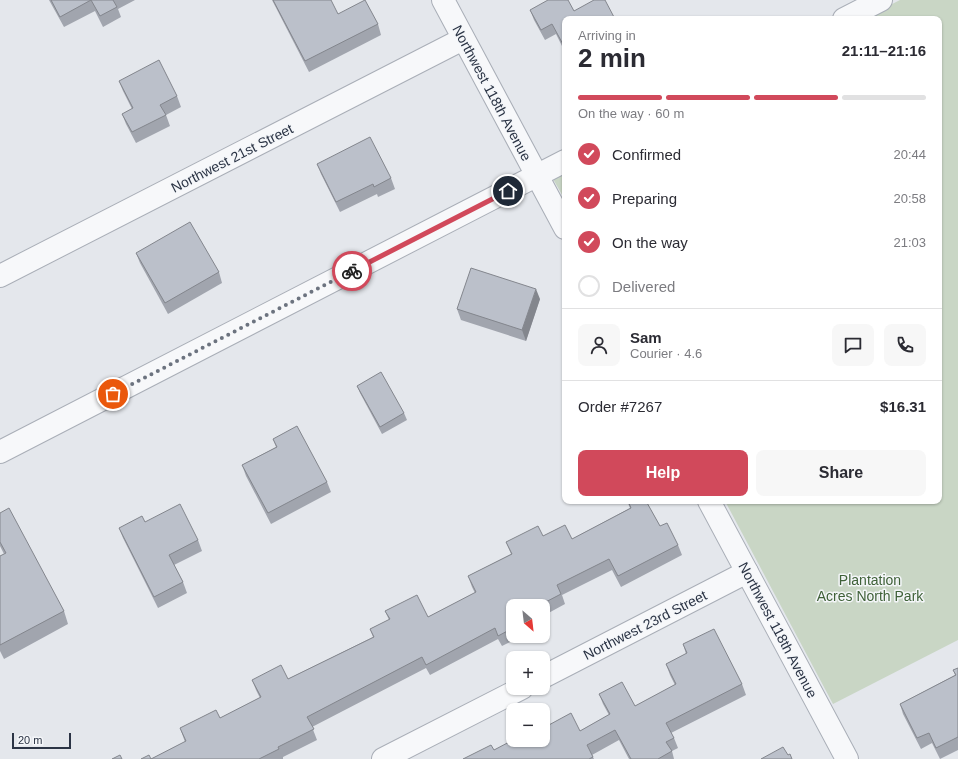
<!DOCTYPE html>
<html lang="en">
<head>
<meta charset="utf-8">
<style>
	body { margin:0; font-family:Arial,sans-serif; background:#f7f7f7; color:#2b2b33; height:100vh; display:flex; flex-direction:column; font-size:15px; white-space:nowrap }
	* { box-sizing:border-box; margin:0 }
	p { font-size:13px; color:#7c7c81 }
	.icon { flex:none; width:22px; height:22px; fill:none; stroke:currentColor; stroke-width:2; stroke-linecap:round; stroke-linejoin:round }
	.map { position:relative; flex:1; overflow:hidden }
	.details { position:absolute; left:562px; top:16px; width:380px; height:488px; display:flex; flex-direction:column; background:#fff; border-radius:8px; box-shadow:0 1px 3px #0004 }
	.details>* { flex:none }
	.needle { width:26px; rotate:152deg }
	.controls { position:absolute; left:506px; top:599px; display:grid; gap:8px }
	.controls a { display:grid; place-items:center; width:44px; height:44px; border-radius:8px; background:#fff; box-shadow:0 1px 3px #0004; font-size:20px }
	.scale { position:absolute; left:12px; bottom:10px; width:59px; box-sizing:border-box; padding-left:4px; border:2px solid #2b3445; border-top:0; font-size:11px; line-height:14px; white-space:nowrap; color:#2b3445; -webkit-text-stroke:3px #f4f6f9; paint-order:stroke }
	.pin { position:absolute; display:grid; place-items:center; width:34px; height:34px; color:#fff; margin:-17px; border:2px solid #fff; border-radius:50%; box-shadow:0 1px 4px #0007 }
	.courier { position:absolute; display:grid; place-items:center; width:40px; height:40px; margin:-20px; border:3px solid #d1495b; border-radius:50%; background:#fff; color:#222; box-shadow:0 1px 5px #0007 }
	.head em { font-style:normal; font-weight:700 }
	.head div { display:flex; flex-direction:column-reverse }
	.head { display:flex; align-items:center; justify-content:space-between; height:68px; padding:0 16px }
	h1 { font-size:26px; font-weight:700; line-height:30px }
	.bar { display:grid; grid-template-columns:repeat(4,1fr); gap:6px 4px; align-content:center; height:48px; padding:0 16px }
	.bar i { height:5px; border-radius:3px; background:#e1e1e2 }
	.bar .current { background:#d1495b }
	.bar p { grid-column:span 4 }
	.line { display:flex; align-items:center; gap:10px; padding:0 16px; border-top:1px solid #e1e1e2 }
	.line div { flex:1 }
	.round { display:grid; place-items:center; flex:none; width:42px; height:42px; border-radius:8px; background:#f7f7f7 }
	ol { padding:0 16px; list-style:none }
	li { display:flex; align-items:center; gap:12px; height:44px }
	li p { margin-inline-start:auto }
	li .icon { padding:4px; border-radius:50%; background:#d1495b; color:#fff; stroke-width:4 }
	li:last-child { color:#7c7c81 }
	li i { width:22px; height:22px; border:2px solid #e1e1e2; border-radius:50% }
	.primary-button { display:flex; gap:8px; margin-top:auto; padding:8px 16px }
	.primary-button a { flex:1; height:46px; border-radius:8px; background:#d1495b; color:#fff; font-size:16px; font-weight:700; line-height:46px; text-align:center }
	.primary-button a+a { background:#f7f7f7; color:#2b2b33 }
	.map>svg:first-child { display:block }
	.green { fill:#c9d6c5 }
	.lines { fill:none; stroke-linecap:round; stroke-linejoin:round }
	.minor-casing { stroke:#a9aeb7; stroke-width:24 }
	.minor { stroke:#f7f8fa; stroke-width:22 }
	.wall { fill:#a1a5ae }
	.shaded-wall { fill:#83868d }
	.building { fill:#bbc0ca; stroke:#83868d }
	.done { stroke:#6c737f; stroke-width:4; stroke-dasharray:0 7.2 }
	.route { stroke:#d1495b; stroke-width:5 }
	.labels { text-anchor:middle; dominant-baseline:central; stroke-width:3; stroke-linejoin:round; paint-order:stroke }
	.street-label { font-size:14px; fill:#2b3445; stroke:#f4f6f9 }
	.park-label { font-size:14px; fill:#3f6138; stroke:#f4f6f9 }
</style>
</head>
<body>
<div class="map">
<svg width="958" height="759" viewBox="0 0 958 759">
	<rect width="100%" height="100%" fill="#e4e7ec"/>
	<g class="green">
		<polygon points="900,0 958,0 958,640 833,704 725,501 939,501 939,19 863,19"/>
		<polygon points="565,173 565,200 553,179"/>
	</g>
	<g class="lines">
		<defs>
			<g id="minor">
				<polyline points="443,0 565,228"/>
				<polyline points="844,19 881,0"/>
				<polyline points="0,276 463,39"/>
				<polyline points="0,452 565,161"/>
				<polyline points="709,501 847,759"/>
				<polyline points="543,677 747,572"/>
				<polyline points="383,759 522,688"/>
			</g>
		</defs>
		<use href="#minor" class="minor-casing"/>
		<use href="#minor" class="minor"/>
	</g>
	<g class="wall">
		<polygon points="49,0 135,0 118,9 121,17 103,27 95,11 64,27"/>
		<polygon points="272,0 338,14 378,24 381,35 309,72"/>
		<polygon points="530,10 574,11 565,19 565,52 556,34 545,40 534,20"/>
		<polygon points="119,81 177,96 181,107 166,115 170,126 136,143 126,124 122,114 132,109 123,91"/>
		<polygon points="317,164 391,178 395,189 378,197 377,194 340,212 321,174"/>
		<polygon points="136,253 219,272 222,283 168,314 140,263"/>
		<polygon points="540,299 526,341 461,320 457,309"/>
		<polygon points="357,386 404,413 407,420 382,434 360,393"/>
		<polygon points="273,439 327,482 331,492 271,524 246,476 242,465 276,447"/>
		<polygon points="627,501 646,501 660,526 678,545 682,555 621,587 612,570 562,595 565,604 543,616 543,606 513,606 513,636 522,636 502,646 498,639 430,675 426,668 312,727 317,740 283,757 283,759 151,759 185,742 180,728 220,718 260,698 256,690 252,680 288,679 373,637 370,629 389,620 385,611 428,617 475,593 472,587 468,576 511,554 506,542 543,536 572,539 630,508"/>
		<polygon points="0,513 64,611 68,624 4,659 0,651 0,556 4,554 0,546"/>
		<polygon points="145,522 198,540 202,551 174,565 183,582 187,593 158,608 123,538 119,528"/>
		<polygon points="683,644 742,684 746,695 671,733 674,738 678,748 672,751 674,759 629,759 619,740 592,755 594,759 463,759 494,750 547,726 580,731 609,715 603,704 599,694 635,706 675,685 670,675 666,664 686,654"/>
		<polygon points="958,668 958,750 940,759 932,743 921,749 903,714 900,704 955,675 953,670"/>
	</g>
	<polygon class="shaded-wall" points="536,289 540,299 526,341 522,330"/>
	<g class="building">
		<polygon points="51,0 113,0 117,7 100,16 91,0 60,17"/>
		<polygon points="273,0 331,0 338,14 365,0 378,24 305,61"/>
		<polygon points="548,0 568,0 574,11 594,0 605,0 615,19 565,19 565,48 552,24 541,30 530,10"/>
		<polygon points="159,60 177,96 160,105 166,115 132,132 122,114 133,108 119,81"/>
		<polygon points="370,137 391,178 374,187 373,184 336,202 317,164"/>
		<polygon points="190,222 219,272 165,303 136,253"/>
		<polygon points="471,268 536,289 522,330 457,309"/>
		<polygon points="381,372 404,413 380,427 357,386"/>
		<polygon points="297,426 327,482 268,513 242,465 277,447 273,439"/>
		<polygon points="628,501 646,501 660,526 667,523 678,545 618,576 609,559 557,585 561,594 538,606 513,606 513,628 498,636 495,628 426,665 422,657 307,717 314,729 278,747 279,749 259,759 151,759 186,741 180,728 216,710 220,718 261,697 252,680 281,665 288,679 374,637 370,629 390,619 385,611 417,595 428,617 476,592 468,576 512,554 506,542 538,526 543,536 565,525 572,539 631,508"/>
		<polygon points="180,504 198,540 169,555 183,582 154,597 119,528 142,516 145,522"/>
		<polygon points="9,508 64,611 0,645 0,556 6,553 0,542 0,513"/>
		<polygon points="714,629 742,684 666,723 674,738 666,742 672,751 658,759 631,759 615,730 587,745 593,757 589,759 463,759 491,745 494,750 513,740 543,740 543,724 545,723 547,726 571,713 580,731 610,714 599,694 622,682 635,706 676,684 666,664 687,653 683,644"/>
		<polygon points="958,668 958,737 936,748 929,733 917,738 900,704 956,675 953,670"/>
		<polygon points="783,747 788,755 790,754 792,759 761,759"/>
		<polygon points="120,755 122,759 112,759"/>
		<polygon points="149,755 151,759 141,759"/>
	</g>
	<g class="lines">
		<polyline class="done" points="113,394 352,271"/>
		<polyline class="route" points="352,271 508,191"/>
	</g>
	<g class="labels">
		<g class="street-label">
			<text transform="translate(492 93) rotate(62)">Northwest 118th Avenue</text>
			<text transform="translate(232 158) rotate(-27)">Northwest 21st Street</text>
			<text transform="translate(645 625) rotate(-27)">Northwest 23rd Street</text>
			<text transform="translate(778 630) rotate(62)">Northwest 118th Avenue</text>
		</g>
		<g class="park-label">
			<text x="870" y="580">Plantation<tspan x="870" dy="16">Acres North Park</tspan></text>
		</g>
	</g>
</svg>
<div class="controls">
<a><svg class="needle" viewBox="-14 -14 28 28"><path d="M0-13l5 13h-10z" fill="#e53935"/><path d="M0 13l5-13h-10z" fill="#7c7c81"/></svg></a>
<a>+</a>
<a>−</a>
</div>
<div class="scale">20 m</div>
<div class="pin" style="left:113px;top:394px;background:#ea580c"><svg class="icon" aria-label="bag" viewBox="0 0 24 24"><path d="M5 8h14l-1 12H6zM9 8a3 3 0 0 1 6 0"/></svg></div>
<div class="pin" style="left:508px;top:191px;background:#1f2937"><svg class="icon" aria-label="home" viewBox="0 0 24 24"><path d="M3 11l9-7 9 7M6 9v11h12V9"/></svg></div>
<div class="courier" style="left:352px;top:271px"><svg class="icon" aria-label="bike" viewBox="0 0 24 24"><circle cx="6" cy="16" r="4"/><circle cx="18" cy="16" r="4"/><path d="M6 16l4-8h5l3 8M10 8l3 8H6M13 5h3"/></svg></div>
<section class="details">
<div class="head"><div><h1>2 min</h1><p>Arriving in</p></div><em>21:11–21:16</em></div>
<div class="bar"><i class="current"></i><i class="current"></i><i class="current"></i><i></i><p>On the way · 60 m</p></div>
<ol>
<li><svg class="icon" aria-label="check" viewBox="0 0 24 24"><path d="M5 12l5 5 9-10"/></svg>Confirmed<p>20:44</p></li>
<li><svg class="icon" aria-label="check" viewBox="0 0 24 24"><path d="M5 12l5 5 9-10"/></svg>Preparing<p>20:58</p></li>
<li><svg class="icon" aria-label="check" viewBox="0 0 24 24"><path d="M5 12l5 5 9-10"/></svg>On the way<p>21:03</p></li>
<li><i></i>Delivered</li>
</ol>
<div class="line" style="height:72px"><a class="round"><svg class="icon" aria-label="person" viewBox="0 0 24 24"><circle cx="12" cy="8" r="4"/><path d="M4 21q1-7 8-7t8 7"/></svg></a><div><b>Sam</b><p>Courier · 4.6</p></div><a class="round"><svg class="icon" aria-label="chat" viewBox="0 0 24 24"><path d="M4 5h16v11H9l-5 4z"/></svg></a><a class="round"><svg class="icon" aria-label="phone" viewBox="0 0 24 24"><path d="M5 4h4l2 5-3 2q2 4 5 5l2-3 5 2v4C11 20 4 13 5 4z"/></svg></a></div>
<div class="line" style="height:52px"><div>Order #7267</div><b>$16.31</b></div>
<div class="primary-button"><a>Help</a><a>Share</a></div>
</section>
</div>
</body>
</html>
